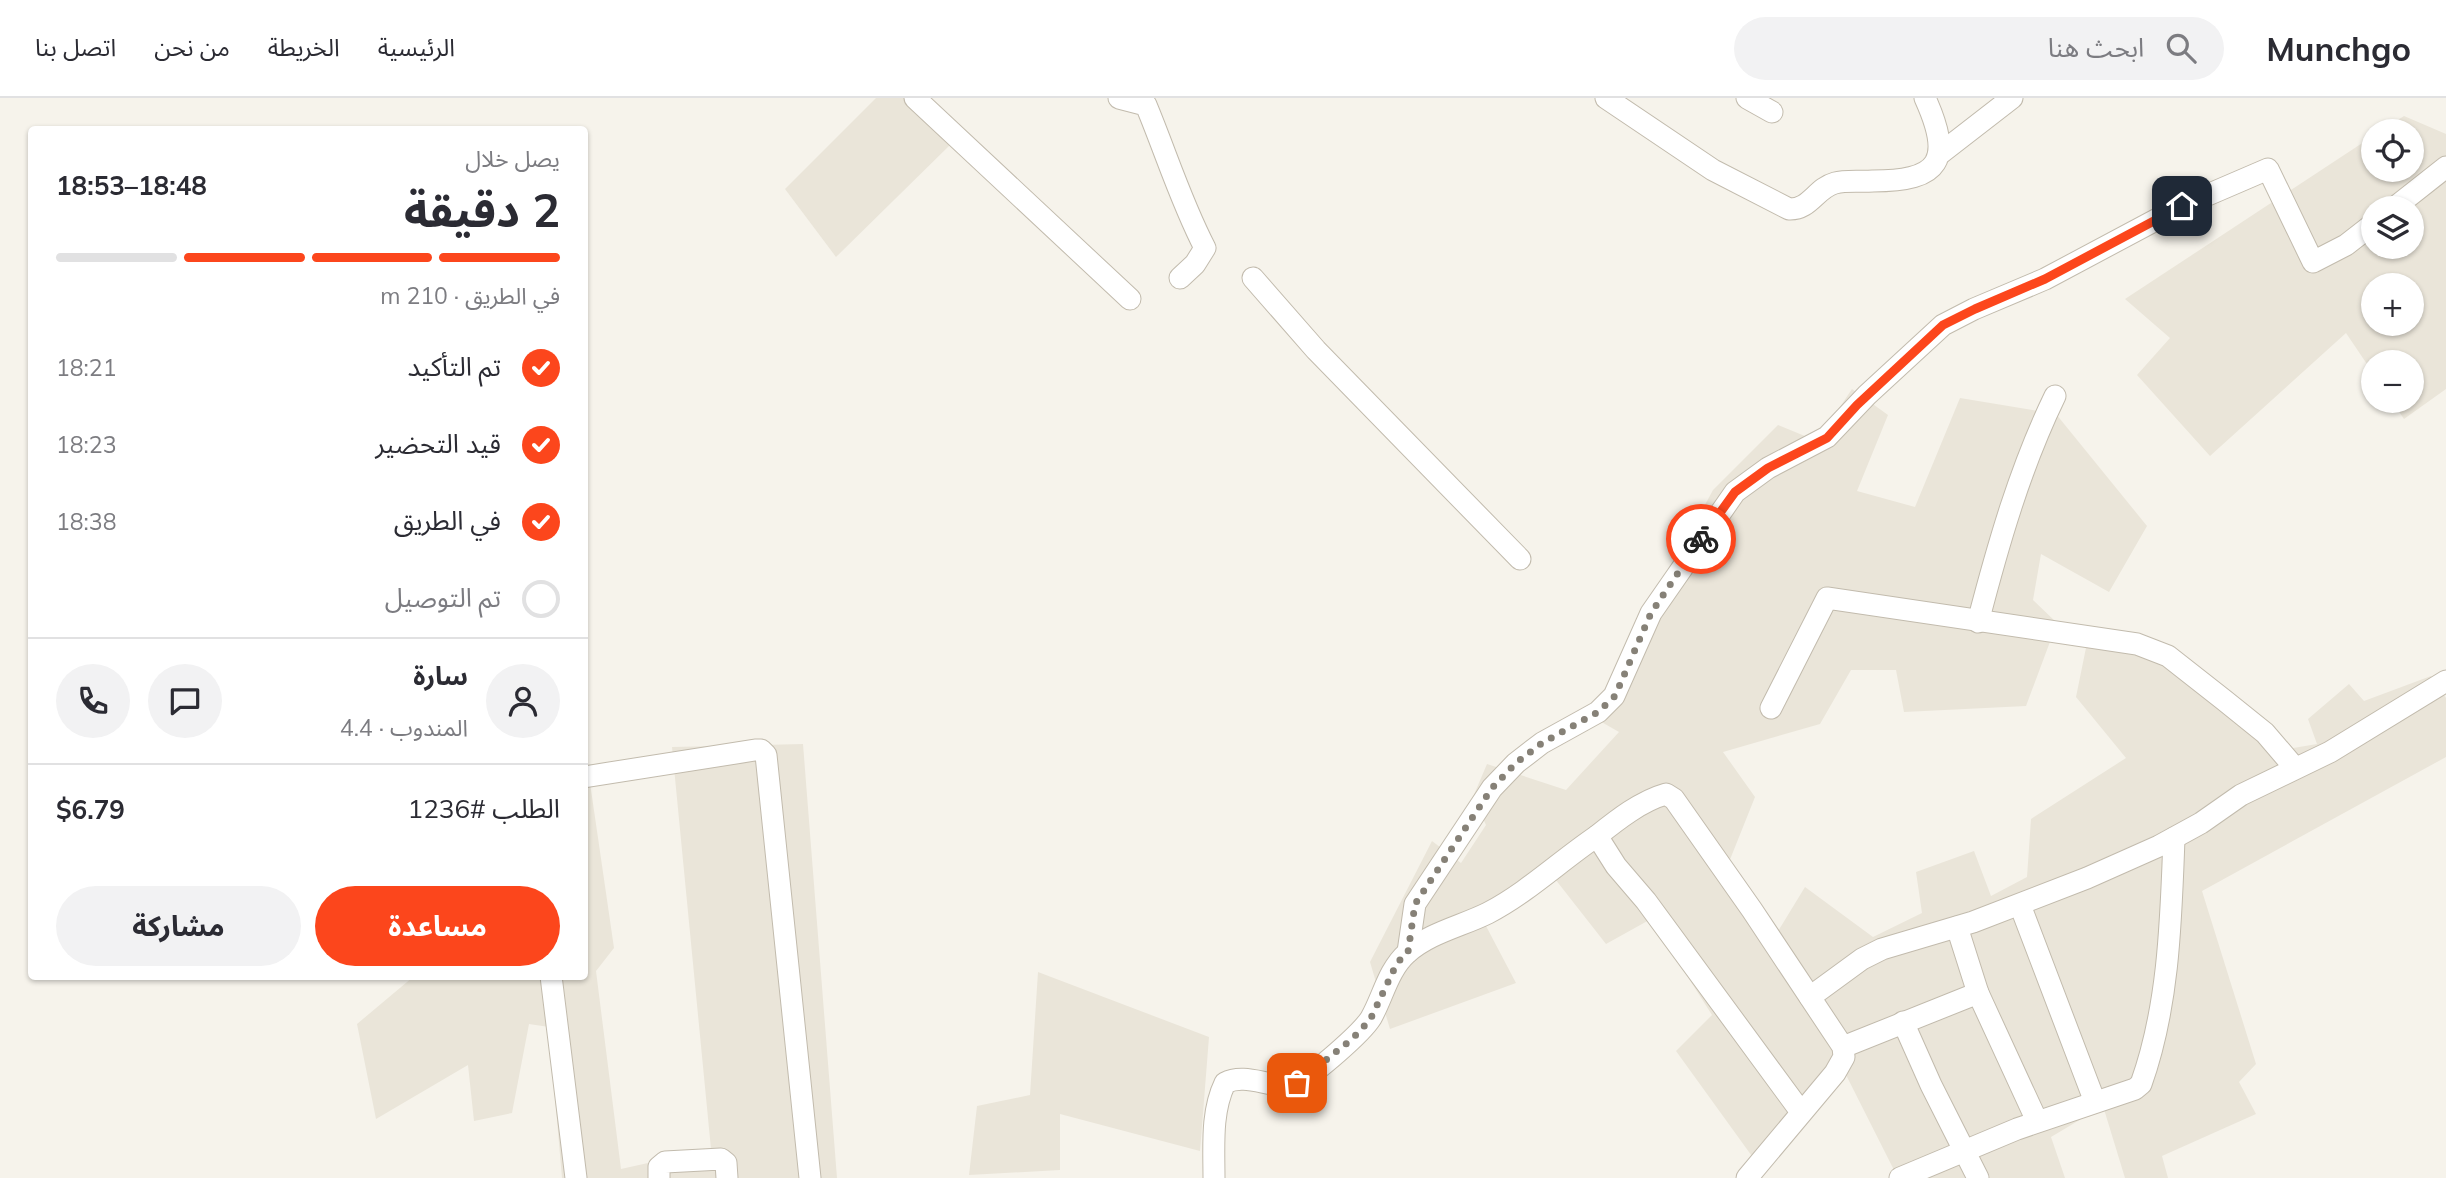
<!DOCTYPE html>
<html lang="ar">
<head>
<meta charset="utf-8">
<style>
	body { margin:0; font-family:Mulish,"Noto Sans Arabic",sans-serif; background:#f2f2f3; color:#2b2b33; direction:rtl; height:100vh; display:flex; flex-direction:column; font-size:26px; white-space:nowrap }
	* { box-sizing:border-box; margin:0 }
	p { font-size:23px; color:#7c7c81 }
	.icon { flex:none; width:38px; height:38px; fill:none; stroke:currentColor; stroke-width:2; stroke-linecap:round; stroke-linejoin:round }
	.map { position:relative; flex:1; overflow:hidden; direction:ltr }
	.drawer { position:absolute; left:28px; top:28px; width:560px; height:854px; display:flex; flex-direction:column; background:#fff; border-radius:7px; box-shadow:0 2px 5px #0004; direction:rtl }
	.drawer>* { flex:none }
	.tools { position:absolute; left:2361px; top:21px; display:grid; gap:14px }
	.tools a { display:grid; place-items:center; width:63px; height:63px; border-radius:50%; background:#fff; box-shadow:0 2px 5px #0004; font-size:35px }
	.pin { position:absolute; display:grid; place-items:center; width:60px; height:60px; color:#fff; margin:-30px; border-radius:14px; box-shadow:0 4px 10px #0006 }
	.courier { position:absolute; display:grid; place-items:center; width:70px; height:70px; margin:-35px; border:5px solid #fc461c; border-radius:50%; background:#fff; color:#222; box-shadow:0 2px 9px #0007 }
	.head em { font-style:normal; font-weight:700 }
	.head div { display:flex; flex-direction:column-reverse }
	.head { display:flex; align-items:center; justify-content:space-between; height:119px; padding:0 28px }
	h1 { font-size:46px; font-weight:700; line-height:52px }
	.bar { display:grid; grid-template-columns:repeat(4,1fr); gap:10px 7px; align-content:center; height:84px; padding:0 28px }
	.bar i { height:9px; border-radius:5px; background:#e1e1e2 }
	.bar .current { background:#fc461c }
	.bar p { grid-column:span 4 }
	.line { display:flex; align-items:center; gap:18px; padding:0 28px; border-top:2px solid #e1e1e2 }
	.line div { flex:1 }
	.round { display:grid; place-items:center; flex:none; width:74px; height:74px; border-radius:37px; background:#f2f2f3 }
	ol { padding:0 28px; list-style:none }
	li { display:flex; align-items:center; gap:21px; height:77px }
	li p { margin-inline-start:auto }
	li .icon { padding:7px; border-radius:50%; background:#fc461c; color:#fff; stroke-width:4 }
	li:last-child { color:#7c7c81 }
	li i { width:38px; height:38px; border:4px solid #e1e1e2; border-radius:50% }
	.cta { display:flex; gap:14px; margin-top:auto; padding:14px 28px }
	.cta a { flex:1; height:80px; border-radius:42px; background:#fc461c; color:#fff; font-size:28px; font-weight:700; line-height:80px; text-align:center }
	.cta a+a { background:#f2f2f3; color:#2b2b33 }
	header { display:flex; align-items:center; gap:42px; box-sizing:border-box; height:98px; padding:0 35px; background:#fff; border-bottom:2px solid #e1e1e2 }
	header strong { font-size:33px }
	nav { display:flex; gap:38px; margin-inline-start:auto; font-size:24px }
	.search { width:490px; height:63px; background:#f2f2f3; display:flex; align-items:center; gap:18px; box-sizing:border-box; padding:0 24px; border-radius:38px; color:#7c7c81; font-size:26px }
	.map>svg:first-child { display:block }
	.residential { fill:#eae5d9; fill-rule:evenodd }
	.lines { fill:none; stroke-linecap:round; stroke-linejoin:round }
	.street-casing { stroke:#c2bbad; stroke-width:23 }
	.street { stroke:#fff; stroke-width:21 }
	.done { stroke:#868177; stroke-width:7; stroke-dasharray:0 12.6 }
	.route { stroke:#fc461c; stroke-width:9 }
</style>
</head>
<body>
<header>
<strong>Munchgo</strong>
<div class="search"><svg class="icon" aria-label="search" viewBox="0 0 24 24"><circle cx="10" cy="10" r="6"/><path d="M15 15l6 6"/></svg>ابحث هنا</div>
<nav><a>الرئيسية</a><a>الخريطة</a><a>من نحن</a><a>اتصل بنا</a></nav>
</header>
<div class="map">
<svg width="2446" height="1080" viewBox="0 0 2446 1080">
	<rect width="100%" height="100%" fill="#f6f3eb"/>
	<g class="residential">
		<polygon points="876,0 907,0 952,45 836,159 785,91"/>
		<path d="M2404,18l42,18v255l-42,30 -12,-18h20v-39h-39v11l-27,-40 -136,123 -73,-81 33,-37 -45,-39 248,-163v34h39v-39h-32zM2373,110h39v39h-39zM2373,187h39v39h-39z"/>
		<polygon points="1852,291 1888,317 1857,393 1915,409 1960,300 2056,316 2147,428 2109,494 2041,456 2033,502 2057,525 2026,608 1904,614 1896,572 1851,572 1820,626 1723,654 1755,699 1729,764 1777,835 1805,789 1873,839 1922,815 1916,774 1974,753 1991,798 2027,779 2031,721 2126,660 2076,599 2088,540 2167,552 2269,654 2317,646 2308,621 2349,586 2364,603 2431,578 2446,600 2446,659 2202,793 2256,966 2239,984 2256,1016 2162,1058 2168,1080 2125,1080 2103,1008 2051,1039 2065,1080 1898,1080 1840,965 1754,1061 1676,953 1712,917 1651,821 1606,846 1548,772 1486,828 1516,885 1390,931 1370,864 1432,743 1461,765 1486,727 1473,699 1487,666 1566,692 1619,634 1591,618 1713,392 1778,327 1817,343"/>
		<polygon points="803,646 837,1080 562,1080 549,929 529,926 512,1015 474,1023 468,967 376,1021 357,926 413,879 584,878 584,678 589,678 614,850 596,873 621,1071 711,1051 672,649"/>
		<polygon points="1038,874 1209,939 1200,1053 1060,1016 1060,1072 969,1077 977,1008 1030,997"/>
	</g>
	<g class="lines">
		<defs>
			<g id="street">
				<polyline points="915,0 1130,201"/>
				<path d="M1119,0l27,7c20,48 35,97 59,143l-10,16 -15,14"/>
				<path d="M1606,0l107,72 76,39c21,1 27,-21 46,-26 11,-3 26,-1 38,-2 68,0 80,-21 52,-83"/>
				<polyline points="1747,0 1772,14"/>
				<polyline points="1941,55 2012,0"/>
				<polyline points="2394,110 2446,69"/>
				<polyline points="1253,180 1316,252 1520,461"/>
				<path d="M1978,524c20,-77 42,-154 77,-226"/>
				<polyline points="1771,610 1827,500 2137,546 2168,558 2224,602 2265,635 2295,670"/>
				<polyline points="584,679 755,652 761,652 766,657 810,1080"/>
				<path d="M1597,738c20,-16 44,-35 69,-42l8,5 78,111 91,137 1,10 -9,16 -88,105"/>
				<polyline points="2020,807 2095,1004"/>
				<polyline points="1957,829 1978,895 2037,1023"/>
				<polyline points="1408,854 1415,806 1492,690 1516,665 1542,645 1598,614 1614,598 1651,515 1735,394 1768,370 1827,339 1867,297 1943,227 1974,211 2045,181 2182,108 2268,71 2313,164 2346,147 2373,126"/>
				<polyline points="551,878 576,1080"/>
				<polyline points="1810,899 1862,861 1882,851 1973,824 2087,780 2159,748 2201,725 2241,697 2330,654 2446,583"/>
				<polyline points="1903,924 1931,987 1978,1080"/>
				<polyline points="1843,949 1978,895"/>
				<polyline points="659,1080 659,1069 665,1064 721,1061 726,1065 727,1080"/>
				<path d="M1214,1080c0,-32 -3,-66 11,-95 23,-12 52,10 74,-1 16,-9 62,-48 72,-64 12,-21 17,-48 36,-65 22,-20 55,-27 81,-40 40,-21 72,-52 109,-77l19,30 30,35 155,211"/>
				<path d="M1900,1080l117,-49 118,-40 6,-5c28,-78 30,-164 33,-246"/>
			</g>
		</defs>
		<use href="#street" class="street-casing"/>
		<use href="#street" class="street"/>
	</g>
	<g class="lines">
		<polyline class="done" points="1297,985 1352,941 1370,922 1397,865 1408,854 1415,806 1492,690 1516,665 1542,645 1598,614 1615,598 1651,515 1701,441"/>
		<polyline class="route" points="1701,441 1735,394 1768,370 1827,340 1857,307 1943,227 1975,211 2045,181 2182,108"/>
	</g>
</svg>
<div class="tools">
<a><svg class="icon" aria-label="locate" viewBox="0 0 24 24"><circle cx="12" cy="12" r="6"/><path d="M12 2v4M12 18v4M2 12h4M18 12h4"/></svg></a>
<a><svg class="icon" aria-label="layers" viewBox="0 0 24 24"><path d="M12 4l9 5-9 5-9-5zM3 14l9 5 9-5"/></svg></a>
<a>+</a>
<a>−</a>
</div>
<div class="pin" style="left:1297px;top:985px;background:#ea580c"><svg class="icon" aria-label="bag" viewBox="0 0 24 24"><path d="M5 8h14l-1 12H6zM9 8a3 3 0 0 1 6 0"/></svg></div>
<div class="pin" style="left:2182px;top:108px;background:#1f2937"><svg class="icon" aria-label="home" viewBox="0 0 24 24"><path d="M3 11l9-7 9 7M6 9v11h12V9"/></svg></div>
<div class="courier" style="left:1701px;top:441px"><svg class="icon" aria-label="bike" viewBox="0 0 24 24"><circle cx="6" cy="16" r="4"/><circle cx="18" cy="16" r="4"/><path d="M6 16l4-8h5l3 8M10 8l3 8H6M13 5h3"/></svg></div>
<section class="drawer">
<div class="head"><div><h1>2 دقيقة</h1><p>يصل خلال</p></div><em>18:48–18:53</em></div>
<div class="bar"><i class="current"></i><i class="current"></i><i class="current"></i><i></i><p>في الطريق · 210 m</p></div>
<ol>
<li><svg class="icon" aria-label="check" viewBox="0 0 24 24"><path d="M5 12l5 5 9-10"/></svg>تم التأكيد<p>18:21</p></li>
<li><svg class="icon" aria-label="check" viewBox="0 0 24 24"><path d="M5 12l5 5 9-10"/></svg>قيد التحضير<p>18:23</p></li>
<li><svg class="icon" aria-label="check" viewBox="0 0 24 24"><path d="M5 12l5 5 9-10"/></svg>في الطريق<p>18:38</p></li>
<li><i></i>تم التوصيل</li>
</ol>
<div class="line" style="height:126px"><a class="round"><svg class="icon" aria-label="person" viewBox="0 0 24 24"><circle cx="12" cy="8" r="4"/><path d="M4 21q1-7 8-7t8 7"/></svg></a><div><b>سارة</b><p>المندوب · 4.4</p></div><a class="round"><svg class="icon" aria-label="chat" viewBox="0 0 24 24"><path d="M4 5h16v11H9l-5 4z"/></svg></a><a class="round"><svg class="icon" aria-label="phone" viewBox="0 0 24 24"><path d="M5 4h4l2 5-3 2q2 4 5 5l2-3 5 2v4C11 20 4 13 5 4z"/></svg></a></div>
<div class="line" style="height:91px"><div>الطلب #1236</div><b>$6.79</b></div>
<div class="cta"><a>مساعدة</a><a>مشاركة</a></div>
</section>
</div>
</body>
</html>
